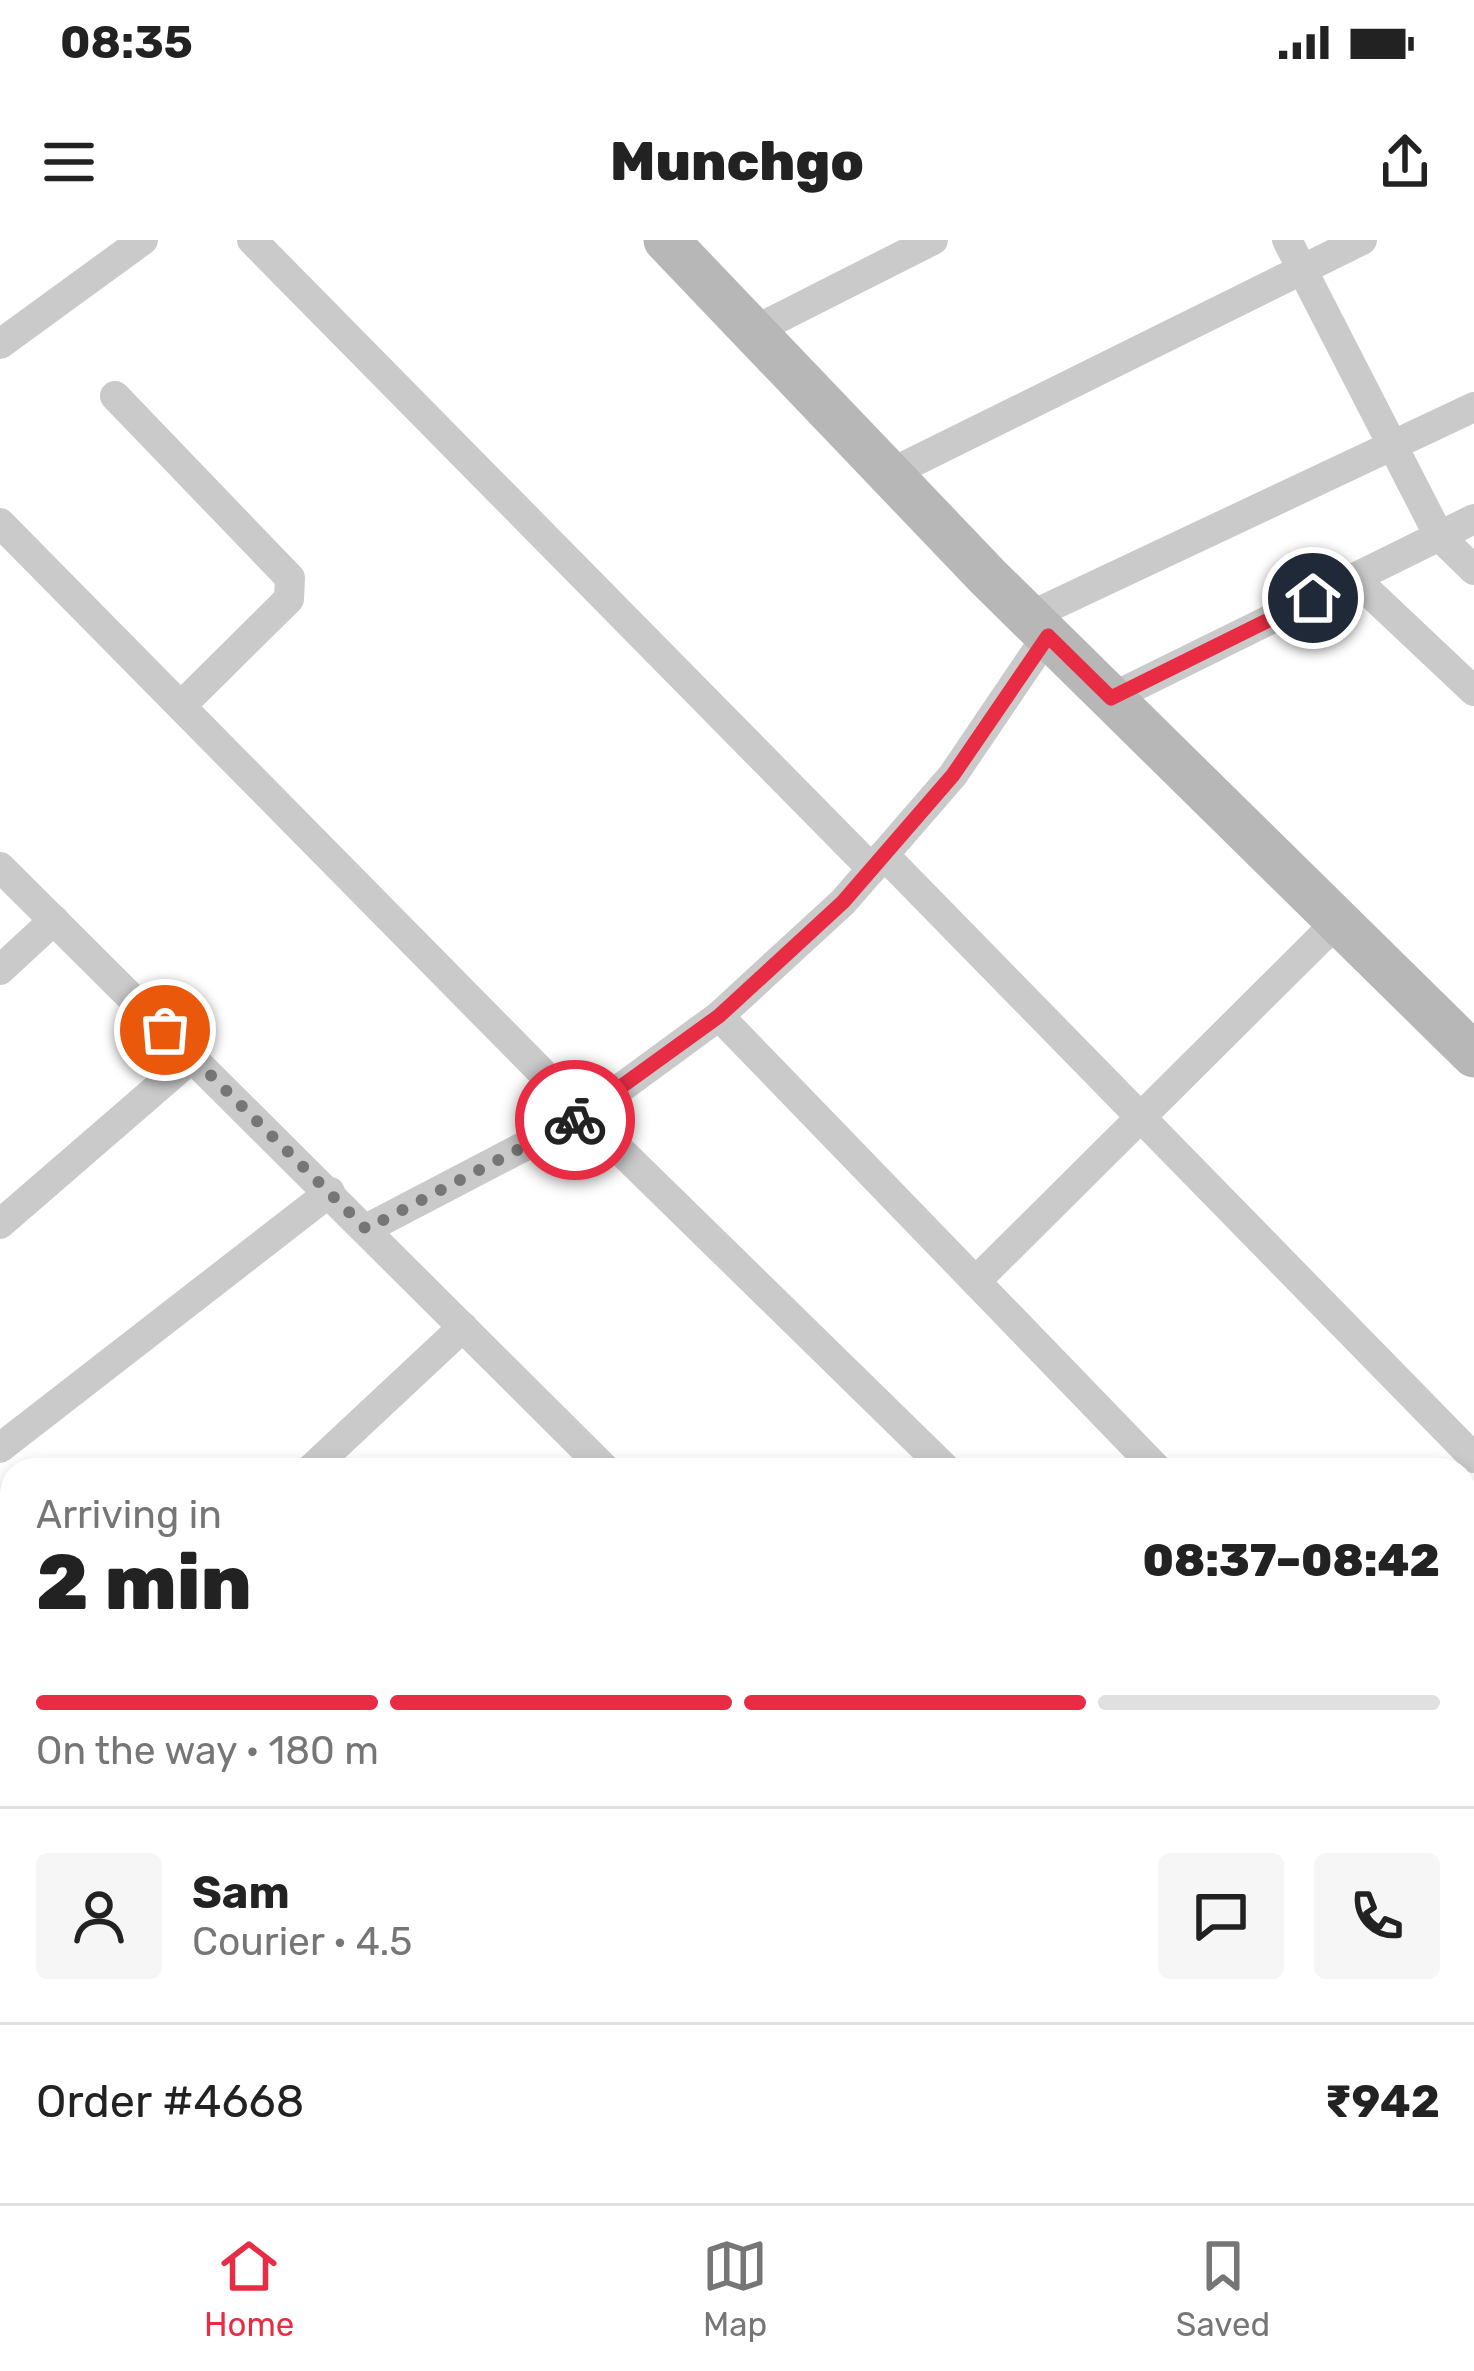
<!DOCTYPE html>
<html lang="en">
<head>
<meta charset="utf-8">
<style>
	body { margin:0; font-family:Rubik,sans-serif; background:#f6f6f6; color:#222; height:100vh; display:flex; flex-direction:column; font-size:45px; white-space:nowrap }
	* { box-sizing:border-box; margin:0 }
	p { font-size:39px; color:#767676 }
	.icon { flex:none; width:66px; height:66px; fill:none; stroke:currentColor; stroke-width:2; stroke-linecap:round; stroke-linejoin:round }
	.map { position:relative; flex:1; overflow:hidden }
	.drawer { position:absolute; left:0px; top:1218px; width:1476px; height:747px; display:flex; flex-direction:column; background:#fff; border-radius:36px 36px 0 0; box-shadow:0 6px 18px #0003 }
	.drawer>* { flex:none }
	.pin { position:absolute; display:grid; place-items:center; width:102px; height:102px; color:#fff; margin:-51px; border:6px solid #fff; border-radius:50%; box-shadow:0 3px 12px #0007 }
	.courier { position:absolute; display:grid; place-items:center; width:120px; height:120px; margin:-60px; border:9px solid #e82c44; border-radius:50%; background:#fff; color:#222; box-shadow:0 3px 15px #0007 }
	.summary em { font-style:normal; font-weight:800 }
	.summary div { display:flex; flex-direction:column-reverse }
	.summary { display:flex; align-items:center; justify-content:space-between; height:204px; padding:0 36px }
	h1 { font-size:78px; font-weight:800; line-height:90px }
	.bar { display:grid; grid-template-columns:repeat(4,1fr); gap:18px 12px; align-content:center; height:144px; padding:0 36px }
	.bar i { height:15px; border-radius:9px; background:#e0e0e0 }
	.bar .selected { background:#e82c44 }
	.bar p { grid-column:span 4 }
	.line { display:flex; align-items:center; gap:30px; padding:0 36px; border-top:3px solid #e0e0e0 }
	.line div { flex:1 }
	.round { display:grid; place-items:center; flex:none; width:126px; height:126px; border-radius:12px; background:#f6f6f6 }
	.status { display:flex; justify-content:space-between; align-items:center; height:84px; padding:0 60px; background:#fff; direction:ltr }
	.status svg { height:33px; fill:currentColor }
	header { display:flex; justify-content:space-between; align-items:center; height:156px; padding:0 36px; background:#fff; font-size:54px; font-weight:800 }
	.tab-bar { display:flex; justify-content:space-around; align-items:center; height:168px; border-top:3px solid #e0e0e0; background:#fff; font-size:33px; color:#767676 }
	.tab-bar a { display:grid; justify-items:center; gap:6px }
	.tab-bar .selected { color:#e82c44 }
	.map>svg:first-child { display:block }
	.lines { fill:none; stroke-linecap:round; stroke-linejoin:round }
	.street { stroke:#cacaca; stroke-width:30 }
	.secondary { stroke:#b7b7b7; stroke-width:45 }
	.done { stroke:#767676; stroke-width:12; stroke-dasharray:0 21.6 }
	.route { stroke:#e82c44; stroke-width:15 }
</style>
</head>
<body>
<div class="status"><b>08:35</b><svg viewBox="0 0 49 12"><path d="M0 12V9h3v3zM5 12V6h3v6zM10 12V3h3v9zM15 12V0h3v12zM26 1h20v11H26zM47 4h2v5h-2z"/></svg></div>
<header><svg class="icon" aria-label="menu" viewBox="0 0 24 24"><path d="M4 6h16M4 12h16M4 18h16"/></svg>Munchgo<svg class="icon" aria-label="share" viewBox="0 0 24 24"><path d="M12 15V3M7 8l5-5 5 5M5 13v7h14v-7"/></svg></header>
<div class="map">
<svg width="1474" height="1963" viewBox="0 0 1474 1963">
	<rect width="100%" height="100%" fill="#fff"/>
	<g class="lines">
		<g class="street">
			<polyline points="252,0 872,629"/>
			<polyline points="1287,0 1439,296 1474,330"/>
			<polyline points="753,91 933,0"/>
			<polyline points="0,104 143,0"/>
			<polyline points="115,156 290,338 289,359 181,466"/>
			<polyline points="889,234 1362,0"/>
			<polyline points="0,283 584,875 947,1230"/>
			<polyline points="1354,338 1474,451"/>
			<polyline points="1028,377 1474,167"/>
			<polyline points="1111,458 1474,279"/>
			<polyline points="884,615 1474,1218"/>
			<polyline points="0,627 606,1230"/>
			<polyline points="0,730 54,680"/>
			<polyline points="719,776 1158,1230"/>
			<polyline points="0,984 193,817"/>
			<polyline points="366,989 584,875 719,776 843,662 953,535 1047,396"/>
			<polyline points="976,1041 1339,680"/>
			<polyline points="0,1208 330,952"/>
			<polyline points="310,1230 463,1087"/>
			<polyline points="0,1536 12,1552"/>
			<polyline points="1464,1546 1474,1556"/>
			<polyline points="1464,1737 1474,1748"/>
			<polyline points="0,1775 12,1767"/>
			<polyline points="65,1953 73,1963"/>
			<polyline points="982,1953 993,1963"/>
			<polyline points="1335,1953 1344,1963"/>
			<polyline points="277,1963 290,1953"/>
			<polyline points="700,1963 712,1953"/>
		</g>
		<g class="secondary">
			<polyline points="666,0 988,337 1474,815"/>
			<polyline points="1464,1712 1474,1704"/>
			<polyline points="1131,1963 1146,1953"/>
		</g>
	</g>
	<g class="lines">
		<polyline class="done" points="165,790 366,989 575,880"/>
		<polyline class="route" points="575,880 719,776 843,662 953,535 1048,396 1111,458 1313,358"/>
	</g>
</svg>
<div class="pin" style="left:165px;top:790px;background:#ea580c"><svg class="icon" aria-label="bag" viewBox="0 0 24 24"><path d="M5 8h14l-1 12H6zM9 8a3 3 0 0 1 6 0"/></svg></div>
<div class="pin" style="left:1313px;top:358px;background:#1f2937"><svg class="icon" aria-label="home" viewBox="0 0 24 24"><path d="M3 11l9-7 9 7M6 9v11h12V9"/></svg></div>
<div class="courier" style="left:575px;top:880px"><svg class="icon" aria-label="bike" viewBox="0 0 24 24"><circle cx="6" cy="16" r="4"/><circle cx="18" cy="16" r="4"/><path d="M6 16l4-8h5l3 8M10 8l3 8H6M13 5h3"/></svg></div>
<section class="drawer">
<div class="summary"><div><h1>2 min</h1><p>Arriving in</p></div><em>08:37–08:42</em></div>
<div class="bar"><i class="selected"></i><i class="selected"></i><i class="selected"></i><i></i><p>On the way · 180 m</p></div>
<div class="line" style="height:216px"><a class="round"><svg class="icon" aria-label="person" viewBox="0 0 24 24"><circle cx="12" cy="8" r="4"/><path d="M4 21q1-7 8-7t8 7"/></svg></a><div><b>Sam</b><p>Courier · 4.5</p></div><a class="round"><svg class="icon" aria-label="chat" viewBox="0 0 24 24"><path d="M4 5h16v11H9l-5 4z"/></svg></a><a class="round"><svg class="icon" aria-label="phone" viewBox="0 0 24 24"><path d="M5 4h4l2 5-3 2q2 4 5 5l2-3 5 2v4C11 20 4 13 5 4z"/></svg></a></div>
<div class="line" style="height:156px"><div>Order #4668</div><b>₹942</b></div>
</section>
</div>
<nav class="tab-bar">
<a class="selected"><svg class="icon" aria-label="home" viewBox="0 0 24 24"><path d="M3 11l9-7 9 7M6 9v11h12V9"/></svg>Home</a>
<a><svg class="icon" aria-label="map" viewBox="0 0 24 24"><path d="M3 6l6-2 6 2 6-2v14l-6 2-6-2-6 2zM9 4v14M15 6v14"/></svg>Map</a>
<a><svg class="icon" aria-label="saved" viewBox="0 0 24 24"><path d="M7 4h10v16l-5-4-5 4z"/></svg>Saved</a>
</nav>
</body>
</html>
